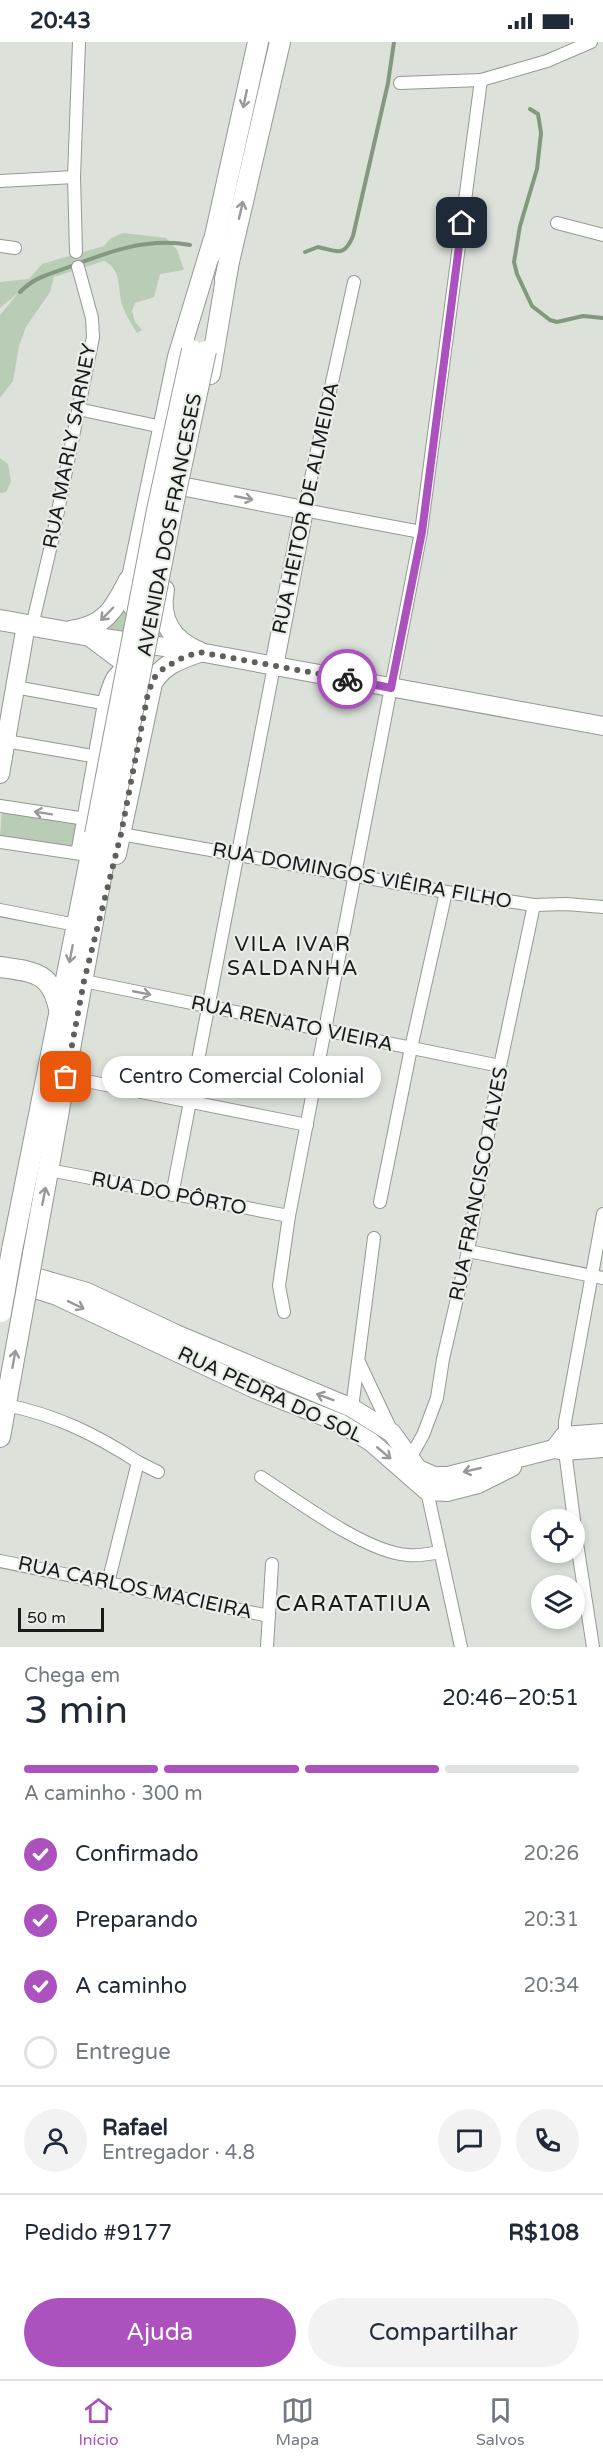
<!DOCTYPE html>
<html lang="pt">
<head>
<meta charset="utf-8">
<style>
	body { margin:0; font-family:"Varela Round",sans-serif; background:#f2f2f3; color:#1f2937; height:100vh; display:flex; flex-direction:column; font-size:22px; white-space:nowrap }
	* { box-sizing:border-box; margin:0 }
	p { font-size:20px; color:#747a83 }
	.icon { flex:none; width:33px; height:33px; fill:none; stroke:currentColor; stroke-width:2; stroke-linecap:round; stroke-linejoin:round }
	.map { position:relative; height:1605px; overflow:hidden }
	.drawer { display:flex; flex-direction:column; background:#fff; flex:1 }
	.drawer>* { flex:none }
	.controls { position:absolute; left:531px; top:1467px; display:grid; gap:12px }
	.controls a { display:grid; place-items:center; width:54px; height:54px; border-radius:50%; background:#fff; box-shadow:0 3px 9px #0003; font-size:30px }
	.scale { position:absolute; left:18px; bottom:15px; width:86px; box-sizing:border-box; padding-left:6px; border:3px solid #181a17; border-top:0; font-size:16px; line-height:21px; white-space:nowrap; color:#181a17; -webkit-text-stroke:4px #e9eee8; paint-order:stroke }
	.pin { position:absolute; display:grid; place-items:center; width:51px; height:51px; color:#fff; margin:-26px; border-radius:12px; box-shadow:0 3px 9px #0006 }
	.courier { position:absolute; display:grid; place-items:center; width:60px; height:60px; margin:-30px; border:4px solid #ac52be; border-radius:50%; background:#fff; color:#222; box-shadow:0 2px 8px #0007 }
	.bubble { position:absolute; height:42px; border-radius:21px; background:#fff; box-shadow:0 3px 9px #0003; font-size:20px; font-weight:600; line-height:42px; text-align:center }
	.overview em { font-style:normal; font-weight:600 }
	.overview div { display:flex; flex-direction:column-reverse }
	.overview { display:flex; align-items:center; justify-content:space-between; height:102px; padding:0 24px }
	h1 { font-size:39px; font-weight:600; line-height:45px }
	.bar { display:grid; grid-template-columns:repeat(4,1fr); gap:9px 6px; align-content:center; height:72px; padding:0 24px }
	.bar i { height:8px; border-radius:4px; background:#e0e1e3 }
	.bar .on { background:#ac52be }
	.bar p { grid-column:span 4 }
	.line { display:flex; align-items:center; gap:15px; padding:0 24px; border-top:2px solid #e0e1e3 }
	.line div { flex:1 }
	.round { display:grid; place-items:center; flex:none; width:63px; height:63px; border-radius:32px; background:#f2f2f3 }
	ol { padding:0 24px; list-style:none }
	li { display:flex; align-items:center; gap:18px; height:66px }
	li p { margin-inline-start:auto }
	li .icon { padding:6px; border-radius:50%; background:#ac52be; color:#fff; stroke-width:4 }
	li:last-child { color:#747a83 }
	li i { width:33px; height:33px; border:3px solid #e0e1e3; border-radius:50% }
	.primary-button { display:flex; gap:12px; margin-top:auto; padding:12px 24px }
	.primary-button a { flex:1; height:69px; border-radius:36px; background:#ac52be; color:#fff; font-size:24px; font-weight:600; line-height:69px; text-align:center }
	.primary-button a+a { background:#f2f2f3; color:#1f2937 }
	.status { display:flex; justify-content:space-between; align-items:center; height:42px; padding:0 30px; background:#fff; direction:ltr }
	.status svg { height:16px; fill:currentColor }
	.menu { display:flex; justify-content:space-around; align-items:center; height:84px; border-top:2px solid #e0e1e3; background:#fff; font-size:16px; color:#747a83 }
	.menu a { display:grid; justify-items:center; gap:3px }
	.menu .on { color:#ac52be }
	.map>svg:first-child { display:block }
	.green { fill:#b9ccb5 }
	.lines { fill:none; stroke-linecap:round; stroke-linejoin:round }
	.stream { stroke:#849880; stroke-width:4 }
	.street-casing { stroke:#949993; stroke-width:14 }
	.secondary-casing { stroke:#949993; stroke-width:20 }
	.primary-casing { stroke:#949993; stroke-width:22 }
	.street { stroke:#fff; stroke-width:12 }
	.secondary { stroke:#fff; stroke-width:18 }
	.primary { stroke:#fff; stroke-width:20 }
	.primary-bridge-casing { stroke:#949993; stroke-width:22; stroke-linecap:butt }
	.primary-bridge { stroke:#fff; stroke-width:20 }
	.oneway { stroke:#979897 }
	.done { stroke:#5d605b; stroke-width:6; stroke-dasharray:0 10.8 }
	.route { stroke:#ac52be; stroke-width:8 }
	.labels { text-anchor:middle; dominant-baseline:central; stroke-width:4.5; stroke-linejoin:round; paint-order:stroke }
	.street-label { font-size:20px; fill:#181a17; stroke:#e9eee8 }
	.neighbourhood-label { font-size:21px; letter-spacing:1.5px; fill:#181a17; stroke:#e9eee8 }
	.quarter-label { font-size:22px; letter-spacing:1.5px; fill:#181a17; stroke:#e9eee8 }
</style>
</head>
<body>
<div class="status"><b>20:43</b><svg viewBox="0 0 49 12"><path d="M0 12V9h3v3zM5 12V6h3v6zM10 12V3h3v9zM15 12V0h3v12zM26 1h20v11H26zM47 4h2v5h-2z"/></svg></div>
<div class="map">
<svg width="603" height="1605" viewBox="0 0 603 1605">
	<rect width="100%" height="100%" fill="#dce1da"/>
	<g class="green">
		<path d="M123,191l43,5 11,12 7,20 -24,4 -6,23 -19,6 -3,8 3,11 7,8 -5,3c-5,-9 -11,-17 -14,-26 -6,-15 0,-38 -19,-46l-50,16 -4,15 -24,35 -7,19 -6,35 -13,17v-83l19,-23 -19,16v-26l29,-3 13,-15 62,-18 7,-8z"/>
		<polygon points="0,416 8,422 11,440 6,450 0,451"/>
		<polygon points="124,568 147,575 173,598 102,588"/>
		<polygon points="2,769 79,782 76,806 0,795"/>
	</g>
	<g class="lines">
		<g class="stream">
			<polyline points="530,67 538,72 541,91 537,127 520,184 514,220 517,232 532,264 550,278 557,280 583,274 603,276"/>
			<path d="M305,210l13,-5c19,4 26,11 35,-11l35,-153 6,-41"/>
			<path d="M20,250c16,-16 28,-17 49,-25 39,-15 78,-30 121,-22"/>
		</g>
		<defs>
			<g id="street">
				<polyline points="400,41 481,38 547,19 591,0"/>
				<polyline points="0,139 74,135"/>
				<polyline points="557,181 603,193"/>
				<polyline points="0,204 15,206"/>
				<polyline points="76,210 74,135 79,0"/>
				<polyline points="354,240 304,468 421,490"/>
				<polyline points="78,367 162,385"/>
				<polyline points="32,584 52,499 93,295 92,276 78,225"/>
				<polyline points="15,645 108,662"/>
				<polyline points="6,699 98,715"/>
				<polyline points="0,764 86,777"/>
				<polyline points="121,792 446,850 534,863 566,862 603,865"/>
				<polyline points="0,800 81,812"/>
				<polyline points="0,868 76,883"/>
				<polyline points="84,939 500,1024"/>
				<polyline points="66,1035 307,1083"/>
				<polyline points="49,1128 289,1174"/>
				<polyline points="172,1153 274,624"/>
				<polyline points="380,1160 411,1006 446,850"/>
				<polyline points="468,1209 603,1236"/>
				<polyline points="284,1270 279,1244 289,1174 421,490 481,38"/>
				<polyline points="359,1320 392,1390"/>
				<path d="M6,1363c50,10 89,29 132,57l-30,121"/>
				<polyline points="352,1366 374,1196"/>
				<polyline points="410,1416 423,1393 437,1356 443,1317 468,1209 500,1024 534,863"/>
				<polyline points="138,1420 158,1430"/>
				<path d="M261,1435c35,23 106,76 147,78 10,1 22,-1 32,-3"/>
				<polyline points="427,1449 461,1605"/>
				<polyline points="574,1478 565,1409 565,1380 603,1172"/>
				<polyline points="574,1482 593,1605"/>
				<polyline points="0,1519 269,1574"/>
				<polyline points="267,1605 272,1522"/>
			</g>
			<g id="secondary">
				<polyline points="186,445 304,468 274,624"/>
				<polyline points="90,594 199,610 603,684"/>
				<polyline points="0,732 26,583"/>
				<polyline points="0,1232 35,1235 87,1250 176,1292 352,1366 392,1391 418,1427 434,1434 448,1434 554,1407 565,1409 603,1406"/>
				<polyline points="0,1244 38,1248 57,1254 257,1348 340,1381 371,1400 427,1449 447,1450 478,1442 512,1425"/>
				<polyline points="554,1407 564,1394 603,1391"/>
			</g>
			<g id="primary">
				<polyline points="211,212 258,0"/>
				<polyline points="225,237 280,0"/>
				<polyline points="210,332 228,225"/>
				<path d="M164,548c-6,30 9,51 35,62"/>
				<path d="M151,569c-14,3 -22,-5 -22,-19l49,-235 35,-115"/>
				<polyline points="0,578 90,594 138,630"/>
				<path d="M71,589c35,-5 43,-22 58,-51"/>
				<path d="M82,807l27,-151c4,-14 8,-29 25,-28"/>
				<path d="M116,812l36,-171c11,-19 28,-24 47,-31"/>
				<path d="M0,925c33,5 51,4 59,42"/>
				<polyline points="12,1208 95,792"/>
				<polyline points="33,1212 109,791"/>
				<polyline points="0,1395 22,1273"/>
			</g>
		</defs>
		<use href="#street" class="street-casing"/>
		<use href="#secondary" class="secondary-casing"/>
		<use href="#primary" class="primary-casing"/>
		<use href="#street" class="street"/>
		<use href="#secondary" class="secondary"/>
		<use href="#primary" class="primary"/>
		<defs>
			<g id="primary-bridge">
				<polyline points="109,791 174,459 206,309"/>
				<polyline points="95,792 157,468 192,308"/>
				<polyline points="1,1270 12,1208"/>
				<polyline points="22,1273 33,1212"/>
			</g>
		</defs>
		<use href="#primary-bridge" class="primary-bridge-casing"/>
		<use href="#primary-bridge" class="primary-bridge"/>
	</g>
	<defs><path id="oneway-shaft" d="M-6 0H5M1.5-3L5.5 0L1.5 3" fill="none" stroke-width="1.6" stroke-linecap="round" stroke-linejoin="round" transform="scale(1.5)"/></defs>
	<g class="oneway">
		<use href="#oneway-shaft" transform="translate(245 57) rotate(102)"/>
		<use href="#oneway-shaft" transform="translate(241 168) rotate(-77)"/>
		<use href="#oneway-shaft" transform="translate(244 456) rotate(11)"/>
		<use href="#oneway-shaft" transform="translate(107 572) rotate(134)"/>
		<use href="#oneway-shaft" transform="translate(43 771) rotate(-171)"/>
		<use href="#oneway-shaft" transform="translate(71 912) rotate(101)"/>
		<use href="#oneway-shaft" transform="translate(142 951) rotate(11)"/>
		<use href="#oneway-shaft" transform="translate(44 1154) rotate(-79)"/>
		<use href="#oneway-shaft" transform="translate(76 1263) rotate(26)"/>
		<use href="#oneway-shaft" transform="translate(14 1317) rotate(-80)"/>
		<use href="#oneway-shaft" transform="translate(325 1355) rotate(-159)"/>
		<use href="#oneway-shaft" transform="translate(384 1411) rotate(40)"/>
		<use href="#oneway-shaft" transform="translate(472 1428) rotate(167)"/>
	</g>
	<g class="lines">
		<polyline class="done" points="66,1035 84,939 121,792 148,651 154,636 164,626 182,616 199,610 347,637"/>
		<polyline class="route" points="347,637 391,646 422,490 462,181"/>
	</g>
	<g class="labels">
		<g class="street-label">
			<text transform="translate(70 404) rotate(-79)">RUA MARLY SARNEY</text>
			<text transform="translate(306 466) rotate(-78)">RUA HEITOR DE ALMEIDA</text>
			<text transform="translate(170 483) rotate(-79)">AVENIDA DOS FRANCESES</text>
			<text transform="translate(362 834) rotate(10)">RUA DOMINGOS VIÊIRA FILHO</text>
			<text transform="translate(292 982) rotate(12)">RUA RENATO VIEIRA</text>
			<text transform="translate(479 1142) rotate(-79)">RUA FRANCISCO ALVES</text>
			<text transform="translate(169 1152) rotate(11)">RUA DO PÔRTO</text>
			<text transform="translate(270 1353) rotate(25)">RUA PEDRA DO SOL</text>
			<text transform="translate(135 1546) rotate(12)">RUA CARLOS MACIEIRA</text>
		</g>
		<g class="neighbourhood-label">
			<text x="293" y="902">VILA IVAR<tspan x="293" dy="24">SALDANHA</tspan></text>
		</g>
		<g class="quarter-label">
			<text x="354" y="1562">CARATATIUA</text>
		</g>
	</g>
</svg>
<div class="controls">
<a><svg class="icon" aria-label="locate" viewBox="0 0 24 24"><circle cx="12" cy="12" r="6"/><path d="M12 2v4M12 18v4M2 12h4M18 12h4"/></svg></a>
<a><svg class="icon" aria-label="layers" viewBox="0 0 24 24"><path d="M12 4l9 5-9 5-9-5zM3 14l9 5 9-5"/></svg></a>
</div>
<div class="scale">50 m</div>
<div class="pin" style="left:66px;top:1035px;background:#ea580c"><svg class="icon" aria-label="bag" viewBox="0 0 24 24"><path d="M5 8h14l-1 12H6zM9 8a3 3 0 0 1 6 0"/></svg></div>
<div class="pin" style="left:462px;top:181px;background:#1f2937"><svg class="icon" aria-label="home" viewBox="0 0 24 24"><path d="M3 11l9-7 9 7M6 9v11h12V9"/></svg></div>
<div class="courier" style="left:347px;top:637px"><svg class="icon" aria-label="bike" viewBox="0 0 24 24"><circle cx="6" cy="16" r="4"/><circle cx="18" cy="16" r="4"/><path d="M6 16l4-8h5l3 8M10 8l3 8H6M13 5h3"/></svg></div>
<div class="bubble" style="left:102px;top:1014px;width:279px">Centro Comercial Colonial</div>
</div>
<section class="drawer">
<div class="overview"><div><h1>3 min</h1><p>Chega em</p></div><em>20:46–20:51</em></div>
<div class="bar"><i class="on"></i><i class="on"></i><i class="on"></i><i></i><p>A caminho · 300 m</p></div>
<ol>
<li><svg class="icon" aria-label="check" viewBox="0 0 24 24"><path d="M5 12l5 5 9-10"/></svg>Confirmado<p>20:26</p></li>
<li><svg class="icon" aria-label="check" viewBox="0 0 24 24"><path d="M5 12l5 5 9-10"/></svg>Preparando<p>20:31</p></li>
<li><svg class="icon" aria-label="check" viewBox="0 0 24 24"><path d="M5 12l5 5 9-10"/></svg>A caminho<p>20:34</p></li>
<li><i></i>Entregue</li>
</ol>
<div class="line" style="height:108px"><a class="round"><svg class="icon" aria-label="person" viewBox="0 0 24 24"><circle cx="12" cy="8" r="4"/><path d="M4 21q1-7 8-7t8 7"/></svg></a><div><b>Rafael</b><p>Entregador · 4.8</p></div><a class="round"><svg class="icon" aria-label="chat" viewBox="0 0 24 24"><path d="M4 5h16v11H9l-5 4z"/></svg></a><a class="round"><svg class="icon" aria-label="phone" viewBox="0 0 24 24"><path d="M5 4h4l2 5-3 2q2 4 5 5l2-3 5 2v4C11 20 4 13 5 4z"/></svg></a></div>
<div class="line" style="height:78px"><div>Pedido #9177</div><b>R$108</b></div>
<div class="primary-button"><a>Ajuda</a><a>Compartilhar</a></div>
</section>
<nav class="menu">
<a class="on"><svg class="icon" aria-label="home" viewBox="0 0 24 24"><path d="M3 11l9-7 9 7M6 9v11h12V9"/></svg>Início</a>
<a><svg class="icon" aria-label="map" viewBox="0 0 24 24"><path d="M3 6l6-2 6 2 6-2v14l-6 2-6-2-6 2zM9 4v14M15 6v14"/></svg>Mapa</a>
<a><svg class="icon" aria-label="saved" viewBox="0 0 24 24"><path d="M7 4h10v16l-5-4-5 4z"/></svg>Salvos</a>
</nav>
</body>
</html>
